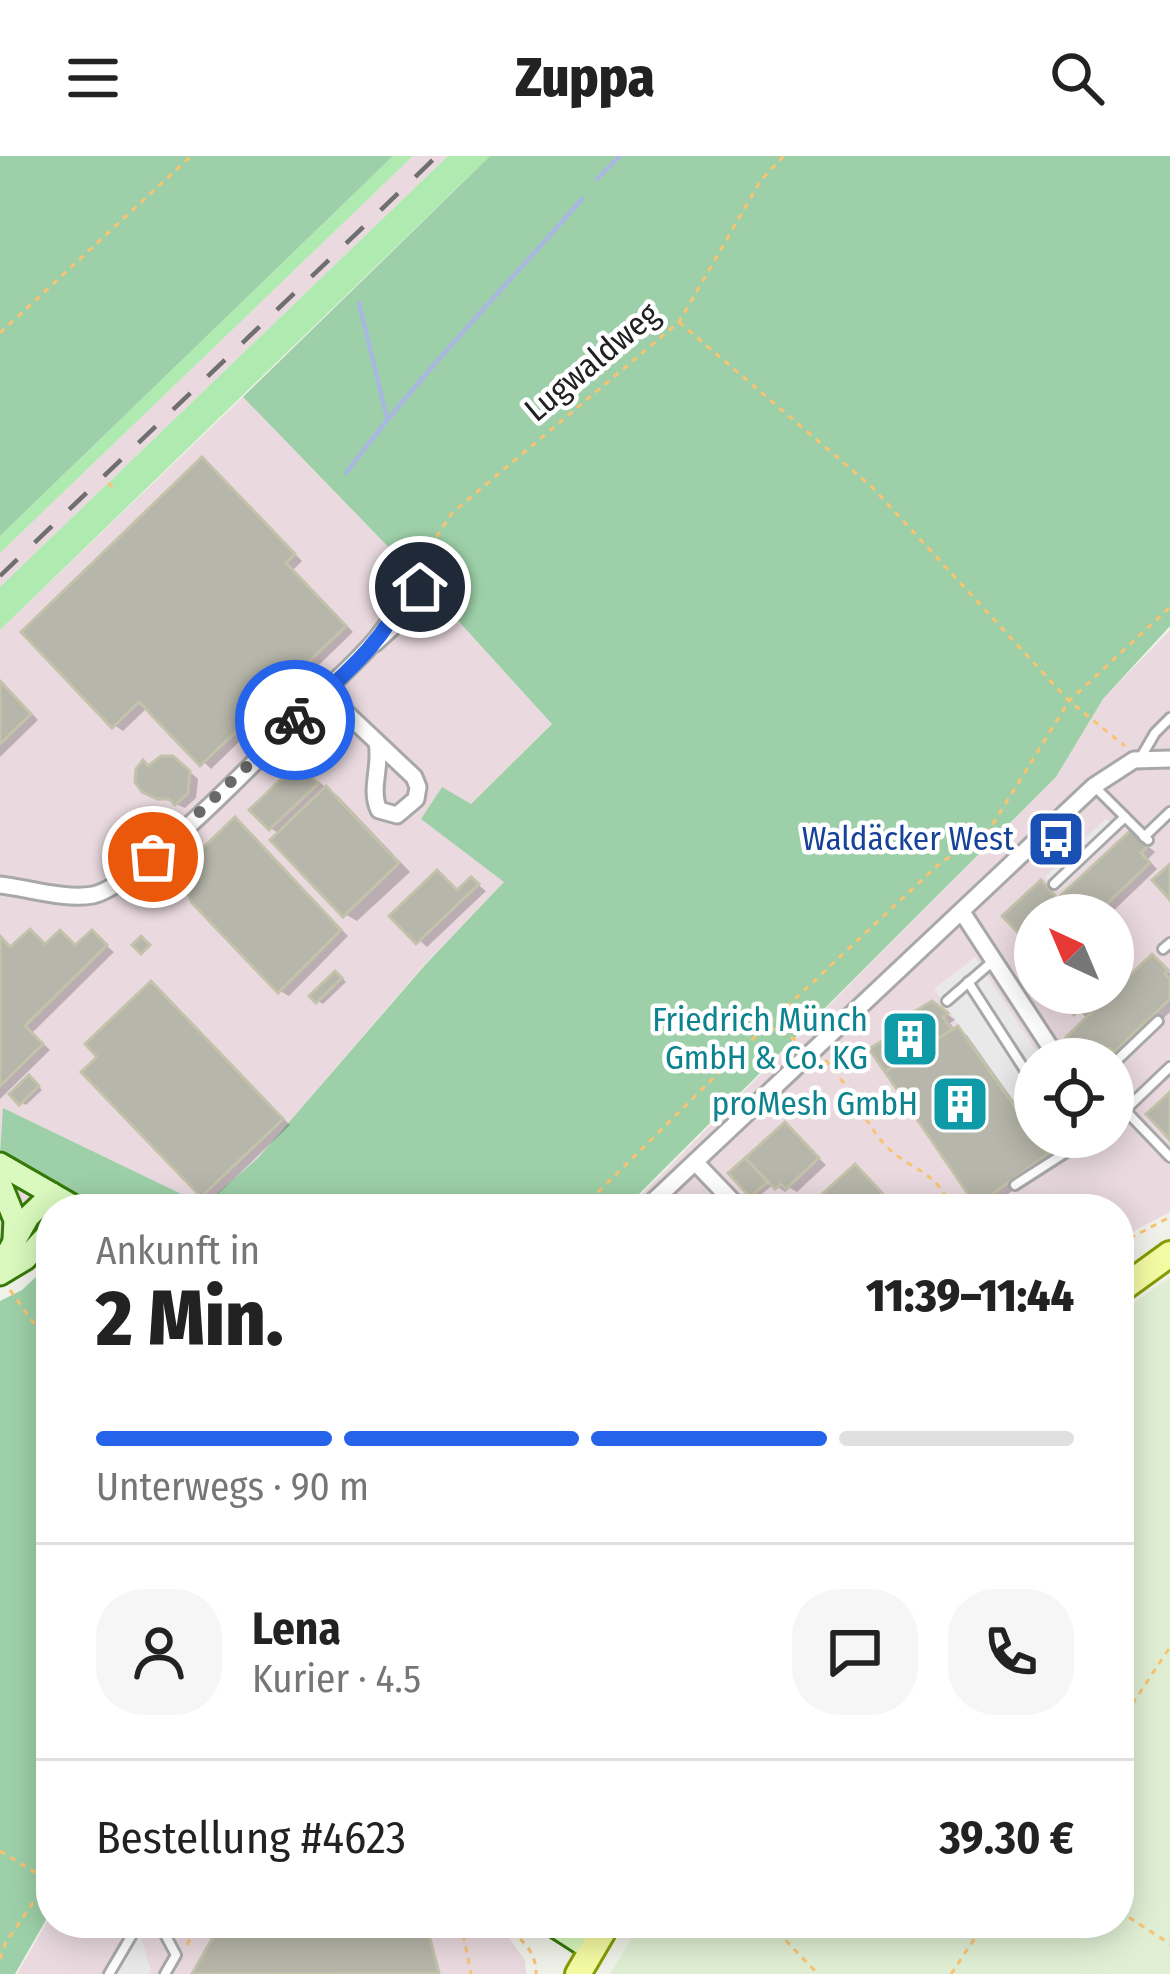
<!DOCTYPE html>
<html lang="de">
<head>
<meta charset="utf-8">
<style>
	body { margin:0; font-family:"Fira Sans Condensed",sans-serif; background:#f6f6f6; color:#222; height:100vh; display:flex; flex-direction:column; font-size:45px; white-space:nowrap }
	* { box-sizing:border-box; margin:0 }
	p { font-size:39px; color:#767676 }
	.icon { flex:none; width:66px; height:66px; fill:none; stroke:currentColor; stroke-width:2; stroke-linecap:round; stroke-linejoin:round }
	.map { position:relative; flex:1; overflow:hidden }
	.panel { position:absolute; left:36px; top:1038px; width:1098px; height:744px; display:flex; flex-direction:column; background:#fff; border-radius:48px; box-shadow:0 6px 30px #0003 }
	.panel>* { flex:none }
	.needle { width:78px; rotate:316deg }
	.buttons { position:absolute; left:1014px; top:738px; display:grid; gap:24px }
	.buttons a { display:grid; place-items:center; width:120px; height:120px; border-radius:50%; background:#fff; box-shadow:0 6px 30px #0003; font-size:60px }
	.pin { position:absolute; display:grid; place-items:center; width:102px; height:102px; color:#fff; margin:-51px; border:6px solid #fff; border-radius:50%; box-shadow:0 3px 12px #0007 }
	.courier { position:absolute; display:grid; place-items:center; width:120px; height:120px; margin:-60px; border:9px solid #2563eb; border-radius:50%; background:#fff; color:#222; box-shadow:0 3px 15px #0007 }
	.summary em { font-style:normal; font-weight:800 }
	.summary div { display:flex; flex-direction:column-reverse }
	.summary { display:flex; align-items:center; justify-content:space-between; height:204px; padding:0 60px }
	h1 { font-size:78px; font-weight:800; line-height:90px }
	.bar { display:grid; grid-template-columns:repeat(4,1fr); gap:18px 12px; align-content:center; height:144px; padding:0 60px }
	.bar i { height:15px; border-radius:9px; background:#e0e0e0 }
	.bar .on { background:#2563eb }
	.bar p { grid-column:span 4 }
	.line { display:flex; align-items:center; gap:30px; padding:0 60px; border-top:3px solid #e0e0e0 }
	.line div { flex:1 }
	.round { display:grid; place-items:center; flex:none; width:126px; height:126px; border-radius:48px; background:#f6f6f6 }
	header { display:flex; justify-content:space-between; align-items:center; height:156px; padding:0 60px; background:#fff; font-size:54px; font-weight:800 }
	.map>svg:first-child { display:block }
	.industrial { fill:#eadadf; fill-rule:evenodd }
	.farmland { fill:#e0efd4 }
	.grass { fill:#afeab0 }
	.forest { fill:#9dd0a8 }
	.parking { fill:#e9e9e9 }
	.shadow { fill:#0003 }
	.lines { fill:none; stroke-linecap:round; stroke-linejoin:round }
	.stream { stroke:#a9b8de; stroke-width:4.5 }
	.building { fill:#b7b6aa; stroke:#c3c2aa; stroke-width:3 }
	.lane-casing { stroke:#a8a8a8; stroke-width:14 }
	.street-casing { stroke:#a8a8a8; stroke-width:21 }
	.secondary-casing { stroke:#337a06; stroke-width:27 }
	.primary-casing { stroke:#829c02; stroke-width:30 }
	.path { stroke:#f8c372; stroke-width:3; stroke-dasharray:6 6; stroke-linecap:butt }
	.lane { stroke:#fff; stroke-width:8 }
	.street { stroke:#fff; stroke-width:15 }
	.secondary { stroke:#d9f9be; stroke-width:21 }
	.primary { stroke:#f5fba3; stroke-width:24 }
	.rail { stroke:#6f6f6f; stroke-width:4.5; stroke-dasharray:24 24; stroke-linecap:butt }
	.done { stroke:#696a67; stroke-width:12; stroke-dasharray:0 21.6 }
	.route { stroke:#2563eb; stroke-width:15 }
	.labels { text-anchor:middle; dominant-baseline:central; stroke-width:9; stroke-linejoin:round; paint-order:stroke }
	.street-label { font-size:33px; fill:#212121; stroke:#fff }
	.transit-label { font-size:33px; fill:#164399; stroke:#fff; text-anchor:end }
	.culture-label { font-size:33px; fill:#0d838f; stroke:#fff; text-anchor:end }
</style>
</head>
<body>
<header><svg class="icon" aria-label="menu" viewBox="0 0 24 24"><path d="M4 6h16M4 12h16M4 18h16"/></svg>Zuppa<svg class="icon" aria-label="search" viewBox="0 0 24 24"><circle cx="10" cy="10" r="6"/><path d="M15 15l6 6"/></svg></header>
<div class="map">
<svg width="1170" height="1818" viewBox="0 0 1170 1818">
	<rect width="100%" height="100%" fill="#f0f1e8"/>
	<g class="industrial">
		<polygon points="413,0 448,0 0,431 0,397"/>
		<polygon points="243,241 430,434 552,568 471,648 441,632 422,663 505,726 424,809 258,1002 204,1049 115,1030 89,1053 82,1053 46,1031 0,1100 0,474"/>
		<path d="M1170,474v582l-51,27v-30h-492l429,-432 47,-78zM1035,759h78v78h-78zM1035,903h78v78h-78z"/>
		<polygon points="51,1759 51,1767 498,1767 525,1804 526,1818 17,1818"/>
	</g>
	<polygon class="farmland" points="1170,1121 1170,1818 610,1818 641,1767 1119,1767 1119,1158"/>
	<g class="grass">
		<polygon points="393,0 413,0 0,397 0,380"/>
		<polygon points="448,0 490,0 0,474 0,431"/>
	</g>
	<g class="forest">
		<polygon points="0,0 393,0 0,380"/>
		<polygon points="490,0 1170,0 1170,470 1103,543 1056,621 624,1053 96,1053 0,999 3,952 204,1049 258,1002 425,809 504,726 421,663 442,631 471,648 552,568 430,434 243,241"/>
		<polygon points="51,1107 51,1755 15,1818 0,1818 0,1145 22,1134"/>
	</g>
	<g class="parking">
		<polygon points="1106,662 1119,676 1059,735 1045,721"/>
		<polygon points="975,801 1042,903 1035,903 1035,980 934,833"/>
		<polygon points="138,1772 151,1814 148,1818 111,1818"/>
	</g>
	<g class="shadow">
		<polygon points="203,305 302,405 293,414 353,476 211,613 148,551 123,575 114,569"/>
		<polygon points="0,525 38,564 0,601"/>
		<polygon points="182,609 198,623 196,642 185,652 144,634"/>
		<polygon points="299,611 339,641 410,716 357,765 345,758 280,678 270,672"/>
		<polygon points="235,665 348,780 289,840 280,835"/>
		<polygon points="1132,677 1155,696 1148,703 1157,713 1109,759 1035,759 1035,809 1029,806 1024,790 1041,728 1061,744"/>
		<polygon points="438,717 460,736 472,724 486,735 427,791 393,760"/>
		<polygon points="30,777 47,790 61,777 78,791 92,778 114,796 32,877 50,894 0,943 0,779 13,792"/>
		<polygon points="1113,801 1132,821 1153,801 1162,806 1170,817 1170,856 1125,899 1119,896 1097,900 1087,894 1088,863 1057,837 1113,837"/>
		<polygon points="341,821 346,826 323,848 318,845"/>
		<polygon points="151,829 290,969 212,1044 203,1039"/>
		<polygon points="942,854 955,864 950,867 956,875 967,879 1035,975 1035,981 1039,981 1055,1004 987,1053 978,1047 913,869"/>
		<polygon points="34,926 42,934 26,949 21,946"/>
		<polygon points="785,970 826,1009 797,1036 790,1032 785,1036 774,1028 757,1042 732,1018"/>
		<polygon points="856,1012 889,1043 879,1053 810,1053"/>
		<polygon points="193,1767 426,1767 439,1818 196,1818 218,1780"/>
	</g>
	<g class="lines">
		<g class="stream">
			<polyline points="597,23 620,0"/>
			<polyline points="359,147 387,262"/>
			<path d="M346,317c73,-98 157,-183 236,-274"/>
		</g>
	</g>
	<g class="building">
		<polygon points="202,301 295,398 286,407 346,470 200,610 139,546 112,572 21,476"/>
		<polygon points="0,525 31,558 0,588"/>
		<polygon points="161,600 173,600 190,615 188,637 175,649 169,643 157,643 142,636 135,626 136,613 143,604 148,610"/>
		<polygon points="298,607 318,628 269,674 249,654"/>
		<polygon points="326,630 399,707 343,761 270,684"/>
		<polygon points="235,661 341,774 278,837 192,747 178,716"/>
		<polygon points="1132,673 1148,690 1141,697 1150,707 1095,759 1040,759"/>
		<polygon points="1170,708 1170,744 1152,724"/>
		<polygon points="437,714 457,734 471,721 479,728 416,788 389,760"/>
		<polygon points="1041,724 1058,743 1040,759 1035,759 1035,804 1027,808 1020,789 1025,784 1002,760"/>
		<polygon points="30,773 45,788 60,774 75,789 92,774 107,789 25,870 43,888 0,930 0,780 10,791"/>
		<polygon points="141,780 150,789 141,798 132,789"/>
		<polygon points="1152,798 1168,814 1165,818 1170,823 1170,843 1114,896 1110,892 1091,898 1072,888 1066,881"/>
		<polygon points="335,815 342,822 316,847 309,840"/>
		<polygon points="151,825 283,963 201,1041 81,916 97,901 85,888"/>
		<polygon points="1053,837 1097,837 1074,859"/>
		<polygon points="932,845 948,857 943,861 952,874 885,916 869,893 909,868 904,862"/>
		<polygon points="958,870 1048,998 976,1050 885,916"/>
		<polygon points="29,919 39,930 19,949 9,938"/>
		<polygon points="1170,936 1170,984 1146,958"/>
		<polygon points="785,966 819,1002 786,1033 781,1028 775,1033 745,1002"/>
		<polygon points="745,1002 768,1026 750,1041 728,1017"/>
		<polygon points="855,1008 882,1037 865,1053 806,1053"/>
		<polygon points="187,1767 426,1767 439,1817 192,1818 213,1781"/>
	</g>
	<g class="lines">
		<defs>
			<g id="lane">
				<polyline points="1141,601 1155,577 1170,562"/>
				<polyline points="1095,631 1148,684"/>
				<polyline points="1144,681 1170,656"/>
				<polyline points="1054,728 1125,661"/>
				<polyline points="1163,793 1170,787"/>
				<polyline points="968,826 1032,925 1035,924"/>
				<polyline points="947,845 992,806"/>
				<polyline points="1113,908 1158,865"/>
				<polyline points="1032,925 1024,930 1035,947"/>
				<polyline points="1113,952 1125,954 1170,911"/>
				<polyline points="1125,954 1170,1001"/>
				<polyline points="1015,1029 1068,995 1058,981"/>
				<polyline points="159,1767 176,1799 165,1818"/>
				<polyline points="109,1818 139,1767"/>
			</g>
			<g id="street">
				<path d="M324,536c33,-32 65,-59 82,-102l14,-3 4,5 -2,8 -47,43"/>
				<path d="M0,729c28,3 65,15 93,10 46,-9 191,-163 231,-203l90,85 4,10 -2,12 -19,16 -18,-5c-10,-21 3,-44 -2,-68"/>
				<polyline points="962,756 1058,903"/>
				<polyline points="695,1006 740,1053"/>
				<polyline points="645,1053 1094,630 1134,604 1170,603"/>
			</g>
			<g id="secondary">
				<polyline points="0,1008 78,1053"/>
				<polyline points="0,1027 15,1064 14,1083"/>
				<polyline points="0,1111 28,1061 52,1038"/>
				<polyline points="0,1118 25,1103 51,1075"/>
				<polyline points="550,1767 592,1794"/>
			</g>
			<g id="primary">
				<polyline points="1119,1135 1170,1098"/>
				<polyline points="578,1818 608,1767"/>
			</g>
		</defs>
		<use href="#lane" class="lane-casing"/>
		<use href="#street" class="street-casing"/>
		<use href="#secondary" class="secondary-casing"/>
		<use href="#primary" class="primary-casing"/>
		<g class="path">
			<polyline points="679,166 872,331 1069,545 1125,590"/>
			<polyline points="0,177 191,0"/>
			<polyline points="108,327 115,333"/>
			<polyline points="428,416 437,380 452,357 679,166 761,24 784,0"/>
			<polyline points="769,871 798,885"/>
			<path d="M825,904c25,25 37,59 60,85 26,27 51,23 66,64"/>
			<polyline points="581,1053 764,872 938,709 991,671 1069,545 1170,451"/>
			<polyline points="1119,1088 1170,1061"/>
			<polyline points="10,1134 51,1191"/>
			<polyline points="1119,1568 1170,1491"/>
			<polyline points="0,1695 46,1723"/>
			<polyline points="1119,1755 1170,1788"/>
			<polyline points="175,1767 191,1781 185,1793"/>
			<polyline points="461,1767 471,1818"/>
			<path d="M502,1767c17,15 35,27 34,51"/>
			<polyline points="769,1767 818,1818"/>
			<polyline points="0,1803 5,1788 51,1720"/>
			<polyline points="951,1818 985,1767"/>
		</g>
		<use href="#lane" class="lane"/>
		<use href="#street" class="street"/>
		<use href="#secondary" class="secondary"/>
		<use href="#primary" class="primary"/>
		<polyline class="rail" points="0,420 437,0"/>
	</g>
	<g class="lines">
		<polyline class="done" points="153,701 295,564"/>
		<path class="route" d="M295,564c41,-39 90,-76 111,-130l14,-3"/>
	</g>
	<defs>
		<symbol id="bus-square" viewBox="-11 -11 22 22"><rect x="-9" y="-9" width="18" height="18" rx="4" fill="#1a4fb4" stroke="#fff"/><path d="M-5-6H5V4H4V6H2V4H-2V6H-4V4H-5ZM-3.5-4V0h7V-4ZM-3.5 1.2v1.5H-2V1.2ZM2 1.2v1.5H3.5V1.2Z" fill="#fff"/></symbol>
		<symbol id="building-square" viewBox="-11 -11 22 22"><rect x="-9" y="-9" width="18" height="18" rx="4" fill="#0f9aa8" stroke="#fff"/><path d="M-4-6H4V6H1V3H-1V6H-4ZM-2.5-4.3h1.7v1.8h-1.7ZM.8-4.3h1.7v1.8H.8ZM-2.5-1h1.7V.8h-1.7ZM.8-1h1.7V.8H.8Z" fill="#fff"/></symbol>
	</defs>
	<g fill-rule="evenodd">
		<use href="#bus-square" x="1023" y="650" width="66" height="66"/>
		<use href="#building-square" x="877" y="850" width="66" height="66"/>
		<use href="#building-square" x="927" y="915" width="66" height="66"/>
	</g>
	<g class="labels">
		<g class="street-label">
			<text transform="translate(592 206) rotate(-40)">Lugwaldweg</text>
		</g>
		<g class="transit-label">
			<text x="1014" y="683">Waldäcker West</text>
		</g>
		<g class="culture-label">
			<text x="868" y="864">Friedrich Münch<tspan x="868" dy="38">GmbH &amp; Co. KG</tspan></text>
			<text x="918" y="948">proMesh GmbH</text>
		</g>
	</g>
</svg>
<div class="buttons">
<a><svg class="needle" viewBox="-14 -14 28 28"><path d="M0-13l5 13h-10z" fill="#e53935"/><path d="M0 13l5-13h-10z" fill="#767676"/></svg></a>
<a><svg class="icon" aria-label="locate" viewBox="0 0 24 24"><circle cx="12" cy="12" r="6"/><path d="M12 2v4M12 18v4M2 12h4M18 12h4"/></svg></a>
</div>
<div class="pin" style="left:153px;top:701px;background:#ea580c"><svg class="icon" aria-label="bag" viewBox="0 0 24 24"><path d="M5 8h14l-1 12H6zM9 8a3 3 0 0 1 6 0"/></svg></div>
<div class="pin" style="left:420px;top:431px;background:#1f2937"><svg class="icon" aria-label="home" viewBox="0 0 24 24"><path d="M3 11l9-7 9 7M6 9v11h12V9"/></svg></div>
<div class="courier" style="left:295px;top:564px"><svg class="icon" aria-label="bike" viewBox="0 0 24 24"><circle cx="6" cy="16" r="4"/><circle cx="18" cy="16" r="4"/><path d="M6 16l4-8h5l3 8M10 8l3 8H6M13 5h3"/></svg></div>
<section class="panel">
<div class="summary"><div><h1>2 Min.</h1><p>Ankunft in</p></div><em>11:39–11:44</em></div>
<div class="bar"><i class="on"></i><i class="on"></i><i class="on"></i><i></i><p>Unterwegs · 90 m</p></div>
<div class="line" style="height:216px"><a class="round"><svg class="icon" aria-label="person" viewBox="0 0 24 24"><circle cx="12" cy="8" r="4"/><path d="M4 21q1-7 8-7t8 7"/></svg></a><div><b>Lena</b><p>Kurier · 4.5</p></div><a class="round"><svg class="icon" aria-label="chat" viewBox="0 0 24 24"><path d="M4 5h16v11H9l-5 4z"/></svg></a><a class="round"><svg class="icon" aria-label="phone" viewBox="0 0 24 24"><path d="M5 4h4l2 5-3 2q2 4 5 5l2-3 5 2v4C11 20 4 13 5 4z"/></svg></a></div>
<div class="line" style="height:156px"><div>Bestellung #4623</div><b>39.30 €</b></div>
</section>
</div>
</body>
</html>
